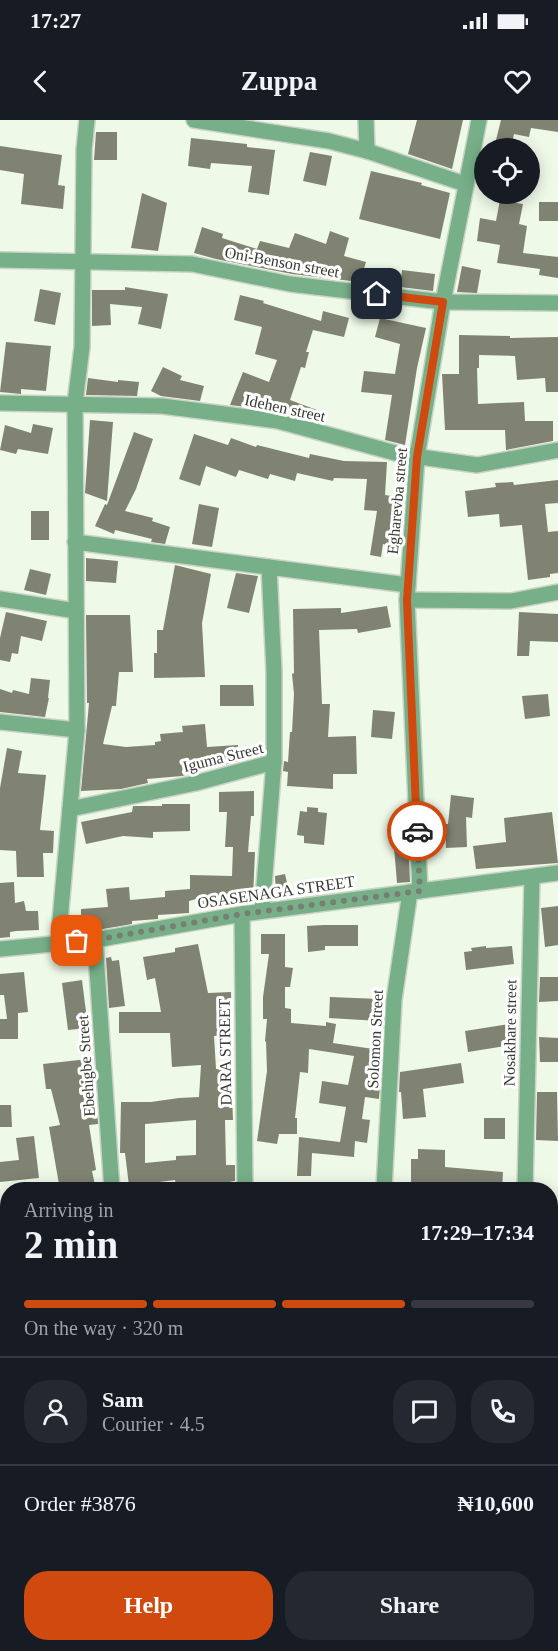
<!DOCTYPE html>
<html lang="en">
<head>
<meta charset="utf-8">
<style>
	body { margin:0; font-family:"Times New Roman",serif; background:#242831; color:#f1f3f6; height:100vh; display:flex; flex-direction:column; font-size:22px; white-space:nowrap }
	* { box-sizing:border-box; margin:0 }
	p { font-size:20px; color:#9ea1a6 }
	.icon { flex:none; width:33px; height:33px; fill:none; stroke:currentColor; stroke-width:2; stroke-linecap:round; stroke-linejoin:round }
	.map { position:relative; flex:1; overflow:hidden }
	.drawer { position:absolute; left:0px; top:1062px; width:558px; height:470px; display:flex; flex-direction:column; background:#171b24; border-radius:24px 24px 0 0; box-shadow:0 3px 15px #0003 }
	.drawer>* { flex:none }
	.fabs { position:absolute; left:474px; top:18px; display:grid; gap:12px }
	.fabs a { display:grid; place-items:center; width:66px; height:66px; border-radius:50%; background:#171b24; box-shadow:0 3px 15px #0003; font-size:30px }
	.pin { position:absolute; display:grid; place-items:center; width:51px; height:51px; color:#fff; margin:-26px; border-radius:12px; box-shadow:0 3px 9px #0006 }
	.courier { position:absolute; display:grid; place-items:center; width:60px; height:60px; margin:-30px; border:4px solid #d04a10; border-radius:50%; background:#fff; color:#222; box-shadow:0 2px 8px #0007 }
	.headline em { font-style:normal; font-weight:800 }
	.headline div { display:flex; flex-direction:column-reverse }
	.headline { display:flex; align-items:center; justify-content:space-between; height:102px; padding:0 24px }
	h1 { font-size:39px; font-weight:800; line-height:45px }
	.bar { display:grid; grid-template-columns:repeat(4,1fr); gap:9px 6px; align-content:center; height:72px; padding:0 24px }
	.bar i { height:8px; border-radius:4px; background:#363941 }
	.bar .on { background:#d04a10 }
	.bar p { grid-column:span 4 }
	.line { display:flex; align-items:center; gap:15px; padding:0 24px; border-top:2px solid #363941 }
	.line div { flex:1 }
	.round { display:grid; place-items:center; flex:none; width:63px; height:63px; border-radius:24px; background:#242831 }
	.action { display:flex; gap:12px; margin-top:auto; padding:12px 24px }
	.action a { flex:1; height:69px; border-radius:24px; background:#d04a10; color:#fff; font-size:24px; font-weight:800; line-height:69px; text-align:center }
	.action a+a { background:#242831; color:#f1f3f6 }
	.status { display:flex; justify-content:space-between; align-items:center; height:42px; padding:0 30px; background:#171b24; direction:ltr }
	.status svg { height:16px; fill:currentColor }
	header { display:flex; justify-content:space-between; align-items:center; height:78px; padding:0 24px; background:#171b24; font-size:27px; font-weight:800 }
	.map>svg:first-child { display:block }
	.building { fill:#808372; fill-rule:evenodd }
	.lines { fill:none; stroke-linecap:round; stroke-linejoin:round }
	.minor-casing { stroke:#c9d3c4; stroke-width:18 }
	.minor { stroke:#77af88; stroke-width:15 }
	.done { stroke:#777e73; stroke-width:6; stroke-dasharray:0 10.8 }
	.route { stroke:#d04a10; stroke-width:8 }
	.labels { text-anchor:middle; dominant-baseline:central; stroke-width:6; stroke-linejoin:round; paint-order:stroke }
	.street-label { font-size:16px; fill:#373b34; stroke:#fff }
</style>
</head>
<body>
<div class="status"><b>17:27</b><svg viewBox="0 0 49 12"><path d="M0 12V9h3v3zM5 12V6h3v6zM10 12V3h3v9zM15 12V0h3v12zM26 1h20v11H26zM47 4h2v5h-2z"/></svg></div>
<header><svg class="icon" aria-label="back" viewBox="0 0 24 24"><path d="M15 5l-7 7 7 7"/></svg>Zuppa<svg class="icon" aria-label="heart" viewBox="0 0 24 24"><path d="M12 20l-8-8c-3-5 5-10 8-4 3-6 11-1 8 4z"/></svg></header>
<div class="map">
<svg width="558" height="1531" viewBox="0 0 558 1531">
	<rect width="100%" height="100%" fill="#eef9e8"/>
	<g class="building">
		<polygon points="417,0 463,0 452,49 408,34"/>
		<polygon points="501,0 558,0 558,12 531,8 529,17 514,14 511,28 494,28"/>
		<polygon points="96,12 117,12 117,40 94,40"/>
		<polygon points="191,18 247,24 247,27 275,30 269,75 248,72 252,46 211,43 210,49 188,46"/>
		<polygon points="0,26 62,35 58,65 65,66 63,89 21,84 24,54 0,50"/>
		<polygon points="310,32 332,36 326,66 303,61"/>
		<polygon points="371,51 422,63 421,65 450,73 440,119 359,99"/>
		<polygon points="142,73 167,83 158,131 131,128"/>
		<polygon points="500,80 523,84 519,104 527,106 523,133 558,137 558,158 539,155 540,149 497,143 500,125 477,121 480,98 496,101"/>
		<rect x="539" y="82" width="19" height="19"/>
		<polygon points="202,107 223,114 222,118 257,129 260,121 289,128 295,113 326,124 330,111 349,118 344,136 366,142 360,162 292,154 216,139 194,133"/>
		<polygon points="462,146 481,150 477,173 457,172"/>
		<polygon points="402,150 435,154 433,171 400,167"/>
		<polygon points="125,167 168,174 161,209 138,204 142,187 110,184 111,205 92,206 92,170 125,170"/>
		<polygon points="40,169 61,173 55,205 34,201"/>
		<polygon points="240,175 264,181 263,183 321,201 323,191 349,198 344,217 313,210 306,232 309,232 305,248 301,247 290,280 317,290 313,300 279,291 230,285 243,252 269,262 277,240 255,234 262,207 234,200"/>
		<polygon points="380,198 426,208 417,248 405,325 385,320 392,275 361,272 364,251 395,254 400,224 375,217"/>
		<polygon points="459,215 510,216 510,218 558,217 558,272 546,272 545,258 517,260 515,236 479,235 479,248 477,248 478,284 524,282 525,301 553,301 553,321 506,330 505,310 445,310 442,254 459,254"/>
		<polygon points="6,222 51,226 46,271 21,269 21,274 0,272"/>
		<polygon points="163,247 182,256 180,260 204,266 200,281 161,276 151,271"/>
		<polygon points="88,258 118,262 118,260 139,262 137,276 86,275"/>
		<polygon points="90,300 113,302 107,381 85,373"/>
		<polygon points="33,304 53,308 48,334 18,329 16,334 0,330 5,305 31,313"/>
		<polygon points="134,312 153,319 136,369 125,391 153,398 152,401 170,407 165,424 151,422 152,419 115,410 114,414 95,406 105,384 107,385"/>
		<polygon points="194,314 228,325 231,318 256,327 257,325 309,338 310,334 344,341 387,342 385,375 404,378 403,398 396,397 391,426 383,424 381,437 370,435 377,391 364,390 367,359 334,358 333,361 297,353 295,361 270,354 268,359 239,350 236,357 206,346 200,366 179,359"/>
		<polygon points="558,360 558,383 545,384 548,412 558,411 558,453 550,454 550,457 528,460 522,405 500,407 499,394 468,397 465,371 496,367 495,363 513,362 514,365"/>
		<polygon points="199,384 219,388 212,427 192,424"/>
		<rect x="31" y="391" width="18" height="29"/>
		<polygon points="86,438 118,441 116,463 86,461"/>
		<polygon points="175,445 211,454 202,503 205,557 154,558 154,533 157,533 157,510 163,510"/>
		<polygon points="30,449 51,454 46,475 24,470"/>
		<polygon points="236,453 258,456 249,493 227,488"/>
		<polygon points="387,486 391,507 358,513 357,509 319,510 322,584 330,584 328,617 356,616 357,654 333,654 333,669 287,666 288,652 283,651 284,641 288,642 290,612 292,612 294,574 292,554 294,553 293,489 341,488 341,493"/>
		<polygon points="6,492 47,501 42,521 21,516 18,534 12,533 10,542 0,540 0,518"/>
		<polygon points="519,492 558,494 558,522 530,521 529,536 517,536"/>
		<polygon points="86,495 130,495 133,552 119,552 116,586 112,586 103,624 126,627 155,625 155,622 161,621 160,614 183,612 182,606 205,604 207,627 238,625 239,641 182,656 147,659 148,663 121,669 81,671 89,583 87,583"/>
		<polygon points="31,558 50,560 48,578 49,578 45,597 0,592 0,569 12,573 13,570 29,574"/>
		<polygon points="220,565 253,565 254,586 220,586"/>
		<polygon points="548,574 550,596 525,599 522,576"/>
		<polygon points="373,590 395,592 392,619 371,617"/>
		<polygon points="7,628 22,631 18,653 46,655 40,710 54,711 53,733 43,733 44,757 17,757 16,731 0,730 0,668"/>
		<polygon points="254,671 254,696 251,696 248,732 255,732 253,778 238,777 239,785 220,788 220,786 199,785 196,779 189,781 189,793 158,795 158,799 132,801 132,804 103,809 81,810 81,789 108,787 106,769 129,767 130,780 165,777 165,771 190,769 190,755 232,756 233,727 225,727 227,692 219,692 219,672"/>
		<polygon points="451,675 474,678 472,698 466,697 467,727 446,728 445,704 448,704"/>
		<polygon points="162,684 190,684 190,711 153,712 153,718 123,716 86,724 81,702 132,692 133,686 162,686"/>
		<polygon points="307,687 318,688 318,692 327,693 324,725 304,723 304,716 297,715 300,691 307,692"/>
		<polygon points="552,692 558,743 476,749 473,726 506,722 504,698"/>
		<polygon points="408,714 410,762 397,763 393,715"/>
		<polygon points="285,754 289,772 292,771 294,777 274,780 273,776 276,775 275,756"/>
		<polygon points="14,762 15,783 24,781 26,791 38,791 39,810 16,811 10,812 10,817 0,818 0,763"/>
		<polygon points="558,786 558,825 545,827 541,788"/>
		<polygon points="323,805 358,805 358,826 325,826 325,830 308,832 307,806"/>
		<polygon points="261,814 285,814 285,847 293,848 290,867 285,867 285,888 291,889 291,903 326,906 326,902 336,904 333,923 380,930 372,963 380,965 379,979 365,977 362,999 370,1000 367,1023 355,1021 354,1037 312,1033 311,1056 297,1056 299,1017 340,1022 346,987 319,983 322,961 348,965 354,936 309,929 308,953 300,952 295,998 297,998 297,1014 279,1014 277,1024 257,1021 267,951 266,922 265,921 267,899 263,899 263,877 269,834 261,834"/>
		<path d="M198,824l10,49 23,-1 1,43 -18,1 2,33 11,1 -2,27h7l1,23h-8l1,45h9v16l-6,1v8h-52l-2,-10 -46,6 -4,-33h-5l1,-51h30l28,-4 20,-1 2,-32 -29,2 -2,-34h-51v-21h42l-6,-34 -8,2 -4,-23 32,-5v-4zM196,1000v35l-20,1v4l-31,3v-39z"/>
		<polygon points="486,826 486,828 512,826 514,844 466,850 464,832 472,831 471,828"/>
		<polygon points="111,837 112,841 119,840 125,886 109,888 106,838"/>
		<polygon points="24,852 28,892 18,893 18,919 0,919 0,899 7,899 4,875 0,875 0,854"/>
		<polygon points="540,857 558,857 558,881 539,882"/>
		<polygon points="82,860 88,908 68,910 62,863"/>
		<polygon points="330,877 380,879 379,901 329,898"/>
		<polygon points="509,904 512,925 468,932 465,911"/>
		<polygon points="539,917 558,918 558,942 540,942"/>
		<polygon points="88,939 91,964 84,965 90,988 97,987 98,1004 89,1005 96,1050 92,1051 96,1070 60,1070 49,1007 60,1005 51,969 46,969 43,944"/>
		<polygon points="461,943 464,963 423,969 426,997 403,999 401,972 399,972 400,952"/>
		<polygon points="537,972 557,972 558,1021 536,1020"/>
		<polygon points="0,985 11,985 12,1007 0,1007"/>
		<rect x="484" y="998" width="21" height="21"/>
		<polygon points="34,1016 39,1058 0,1062 0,1042 19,1040 16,1018"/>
		<polygon points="418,1029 445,1030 445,1047 503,1052 502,1070 454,1070 454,1066 411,1065 411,1039 418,1039"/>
	</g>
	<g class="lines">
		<defs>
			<g id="minor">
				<polyline points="194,0 329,21 367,31 465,64"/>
				<polyline points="366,0 367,31"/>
				<polyline points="0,140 192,144 290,164 443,182 558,183"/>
				<polyline points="0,283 162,286 278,301 399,334 477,345 558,330"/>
				<polyline points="75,422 408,465"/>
				<polyline points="0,479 76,491"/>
				<polyline points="407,480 511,481 558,472"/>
				<polyline points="0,602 77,610"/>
				<polyline points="70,689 196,663 274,642"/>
				<polyline points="420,771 407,480 417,337 443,182 479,0"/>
				<polyline points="262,791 274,642 274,551 269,447"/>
				<polyline points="242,794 245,1070"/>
				<polyline points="95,820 112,1070"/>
				<polyline points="58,823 77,610 75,283 82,227 84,30 87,0"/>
				<polyline points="0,829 95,820 242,794 558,753"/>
				<polyline points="384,1069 394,880 410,772"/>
				<polyline points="525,1070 532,757"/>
				<polyline points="550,1178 558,1177"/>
				<polyline points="0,1190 8,1189"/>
				<polyline points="141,1524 141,1531"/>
				<polyline points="253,1524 253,1531"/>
				<polyline points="541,1524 545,1531"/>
			</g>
		</defs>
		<use href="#minor" class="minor-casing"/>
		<use href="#minor" class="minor"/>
	</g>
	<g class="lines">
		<polyline class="done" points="77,821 95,820 242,794 420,771 417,711"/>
		<polyline class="route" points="377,174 443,182 417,337 407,480 417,711"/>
	</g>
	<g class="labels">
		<g class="street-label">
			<text transform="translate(282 142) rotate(10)">Oni-Benson street</text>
			<text transform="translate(285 288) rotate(12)">Idehen street</text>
			<text transform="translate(397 381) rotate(-85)">Egharevba street</text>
			<text transform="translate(223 637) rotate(-14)">Iguma Street</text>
			<text transform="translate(276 772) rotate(-8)">OSASENAGA STREET</text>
			<text transform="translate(510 913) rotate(-89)">Nosakhare street</text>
			<text transform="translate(375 919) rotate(-87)">Solomon Street</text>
			<text transform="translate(225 932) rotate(-91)">DARA STREET</text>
			<text transform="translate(86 946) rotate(-94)">Ebehigbe Street</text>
		</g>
	</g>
</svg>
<div class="fabs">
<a><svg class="icon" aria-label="locate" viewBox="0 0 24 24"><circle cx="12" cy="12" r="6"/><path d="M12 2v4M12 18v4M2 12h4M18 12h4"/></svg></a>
</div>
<div class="pin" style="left:77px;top:821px;background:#ea580c"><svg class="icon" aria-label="bag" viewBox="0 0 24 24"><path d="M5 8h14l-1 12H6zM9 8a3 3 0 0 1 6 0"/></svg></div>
<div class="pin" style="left:377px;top:174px;background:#1f2937"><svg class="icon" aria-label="home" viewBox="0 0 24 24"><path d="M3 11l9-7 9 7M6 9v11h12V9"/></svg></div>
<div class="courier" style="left:417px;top:711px"><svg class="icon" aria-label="car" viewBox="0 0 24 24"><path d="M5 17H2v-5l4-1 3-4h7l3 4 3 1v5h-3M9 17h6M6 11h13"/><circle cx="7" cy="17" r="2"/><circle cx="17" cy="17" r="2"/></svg></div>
<section class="drawer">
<div class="headline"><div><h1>2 min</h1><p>Arriving in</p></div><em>17:29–17:34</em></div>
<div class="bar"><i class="on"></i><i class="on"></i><i class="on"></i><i></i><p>On the way · 320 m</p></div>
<div class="line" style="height:108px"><a class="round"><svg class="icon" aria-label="person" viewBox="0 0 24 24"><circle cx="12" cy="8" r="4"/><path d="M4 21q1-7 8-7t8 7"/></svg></a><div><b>Sam</b><p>Courier · 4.5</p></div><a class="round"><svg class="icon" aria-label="chat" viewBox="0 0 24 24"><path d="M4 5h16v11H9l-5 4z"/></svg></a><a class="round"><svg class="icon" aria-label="phone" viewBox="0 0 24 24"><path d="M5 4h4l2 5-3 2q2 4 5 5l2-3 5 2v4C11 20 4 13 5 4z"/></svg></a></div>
<div class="line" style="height:78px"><div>Order #3876</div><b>₦10,600</b></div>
<div class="action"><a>Help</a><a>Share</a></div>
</section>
</div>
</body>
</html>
